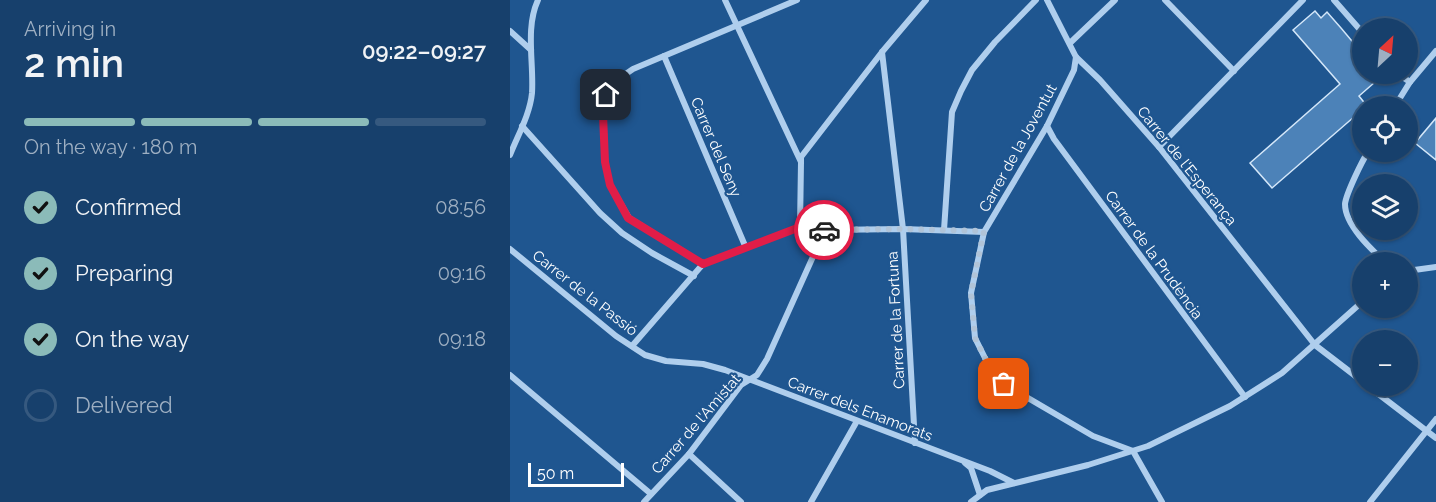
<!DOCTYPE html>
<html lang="en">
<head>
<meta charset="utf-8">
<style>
	body { margin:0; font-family:Raleway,sans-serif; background:#244b74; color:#f1f3f6; height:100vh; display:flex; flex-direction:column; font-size:22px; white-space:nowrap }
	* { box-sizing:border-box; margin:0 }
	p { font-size:20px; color:#9eafc2 }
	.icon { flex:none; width:33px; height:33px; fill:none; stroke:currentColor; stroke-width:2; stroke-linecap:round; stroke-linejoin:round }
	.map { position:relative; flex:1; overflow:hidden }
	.sheet { display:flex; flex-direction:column; background:#17406c; width:510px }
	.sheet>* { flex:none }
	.needle { width:39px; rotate:26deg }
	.controls { position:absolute; left:842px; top:18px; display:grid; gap:12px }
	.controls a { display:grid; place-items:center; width:66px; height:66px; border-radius:50%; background:#17406c; box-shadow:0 2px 4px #0004,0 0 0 2px #36597f; font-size:30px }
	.scale { position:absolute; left:18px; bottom:15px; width:96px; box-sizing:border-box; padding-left:6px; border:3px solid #fff; border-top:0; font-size:16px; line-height:21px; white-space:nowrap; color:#fff; -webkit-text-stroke:4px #1f5690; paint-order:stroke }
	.pin { position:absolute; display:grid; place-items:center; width:51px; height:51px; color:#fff; margin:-26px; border-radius:12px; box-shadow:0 3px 9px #0006 }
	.courier { position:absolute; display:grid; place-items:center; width:60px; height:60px; margin:-30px; border:4px solid #e11d48; border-radius:50%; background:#fff; color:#222; box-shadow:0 2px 8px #0007 }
	.headline em { font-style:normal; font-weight:600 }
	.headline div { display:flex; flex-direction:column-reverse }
	.headline { display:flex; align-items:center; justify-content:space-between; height:102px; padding:0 24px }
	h1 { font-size:39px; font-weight:600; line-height:45px }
	.bar { display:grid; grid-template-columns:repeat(4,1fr); gap:9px 6px; align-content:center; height:72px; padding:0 24px }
	.bar i { height:8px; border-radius:4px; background:#36597f }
	.bar .active { background:#8bbbb9 }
	.bar p { grid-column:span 4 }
	ol { padding:0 24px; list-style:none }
	li { display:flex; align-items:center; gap:18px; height:66px }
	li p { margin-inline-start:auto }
	li .icon { padding:6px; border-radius:50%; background:#8bbbb9; color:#111; stroke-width:4 }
	li:last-child { color:#9eafc2 }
	li i { width:33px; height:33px; border:3px solid #36597f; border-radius:50% }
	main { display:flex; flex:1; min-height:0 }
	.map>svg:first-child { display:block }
	.building { fill:#4c82b8; stroke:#d4e7f9; stroke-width:1.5 }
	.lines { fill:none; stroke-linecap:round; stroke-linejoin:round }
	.street { stroke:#afceed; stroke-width:6 }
	.done { stroke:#b1c4d8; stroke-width:6; stroke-dasharray:0 10.8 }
	.route { stroke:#e11d48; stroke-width:8 }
	.labels { text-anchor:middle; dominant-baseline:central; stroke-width:4.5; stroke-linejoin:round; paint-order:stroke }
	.street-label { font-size:15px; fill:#fff; stroke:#1f5690 }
</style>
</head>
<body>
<main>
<section class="sheet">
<div class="headline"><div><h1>2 min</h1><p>Arriving in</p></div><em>09:22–09:27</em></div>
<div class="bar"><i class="active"></i><i class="active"></i><i class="active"></i><i></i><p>On the way · 180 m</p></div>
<ol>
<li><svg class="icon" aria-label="check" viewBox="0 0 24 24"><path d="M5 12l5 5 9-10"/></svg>Confirmed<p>08:56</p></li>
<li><svg class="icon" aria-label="check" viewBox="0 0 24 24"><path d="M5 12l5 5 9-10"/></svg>Preparing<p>09:16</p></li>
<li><svg class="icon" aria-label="check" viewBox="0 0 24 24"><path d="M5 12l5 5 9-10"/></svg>On the way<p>09:18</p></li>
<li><i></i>Delivered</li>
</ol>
</section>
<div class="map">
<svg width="926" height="502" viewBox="0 0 926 502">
	<rect width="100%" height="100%" fill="#1f5690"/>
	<g class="building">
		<polygon points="805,11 811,18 817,12 831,28 852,53 852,74 857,74 865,82 849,96 857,106 852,106 852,110 762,188 740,163 830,84 783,30"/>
		<polygon points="926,118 926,160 905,143"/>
	</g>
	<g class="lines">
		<g class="street">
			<polyline points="215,0 291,162 290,227"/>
			<polyline points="537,0 566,57 590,80 649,147 805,345 852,381"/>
			<polyline points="655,0 724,71"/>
			<polyline points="824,0 852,32"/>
			<polyline points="0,31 21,50"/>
			<polyline points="560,43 605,0"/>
			<polyline points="372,52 393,229 405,443"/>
			<polyline points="154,56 236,248"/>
			<polyline points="566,57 564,70 537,126 474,232 461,293 465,338 477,362 494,384 583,436 623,451 652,502"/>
			<polyline points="888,74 900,82"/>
			<polyline points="885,106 900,82 926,51"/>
			<polyline points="12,126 90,213 112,233 142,253 184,276"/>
			<polyline points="537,126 544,139 735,397"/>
			<polyline points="649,147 793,0"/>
			<path d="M858,152c-6,9 -22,42 -23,52 0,21 26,45 40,58"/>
			<path d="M0,155c8,-20 20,-41 22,-62 2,-30 -7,-65 6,-93"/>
			<polyline points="291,161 291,157 372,52 416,0"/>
			<polyline points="434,230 442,112 451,91 462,70 485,42 526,0"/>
			<polyline points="0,249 106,336 135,355 156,361 193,364 215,370 480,471 504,483"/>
			<polyline points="193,264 119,218 100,185 95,162 93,114 96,95 107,80 123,69 287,0"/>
			<polyline points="897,271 926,267"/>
			<polyline points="122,346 193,264 290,227 315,230 393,229 474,232"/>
			<polyline points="0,375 141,494"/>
			<polyline points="858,386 926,438"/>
			<polyline points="179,454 231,502"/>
			<polyline points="455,463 461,468 470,495"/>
			<polyline points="134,502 179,454 231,385 247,375 257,359 315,230"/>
			<polyline points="301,502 347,421"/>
			<polyline points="461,502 477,490 578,465 638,446 720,406 772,373 852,302"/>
			<polyline points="860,502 926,419"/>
		</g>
	</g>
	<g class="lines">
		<polyline class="done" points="314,230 393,229 474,231 461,293 465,338 477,362 494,384"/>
		<polyline class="route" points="96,95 93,114 95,162 100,185 118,218 193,264 290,227 314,230"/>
	</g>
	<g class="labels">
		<g class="street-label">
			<text transform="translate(206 147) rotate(67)">Carrer del Seny</text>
			<text transform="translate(508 148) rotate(-61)">Carrer de la Joventut</text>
			<text transform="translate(677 166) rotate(51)">Carrer de l'Esperança</text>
			<text transform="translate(644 255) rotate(54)">Carrer de la Prudència</text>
			<text transform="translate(75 293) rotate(38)">Carrer de la Passió</text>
			<text transform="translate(386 320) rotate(-93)">Carrer de la Fortuna</text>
			<text transform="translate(350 409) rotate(21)">Carrer dels Enamorats</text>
			<text transform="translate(186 424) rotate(-49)">Carrer de l'Amistat</text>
		</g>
	</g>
</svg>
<div class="controls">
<a><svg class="needle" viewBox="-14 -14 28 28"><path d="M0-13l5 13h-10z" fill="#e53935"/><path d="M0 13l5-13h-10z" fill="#9eafc2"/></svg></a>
<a><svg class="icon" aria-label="locate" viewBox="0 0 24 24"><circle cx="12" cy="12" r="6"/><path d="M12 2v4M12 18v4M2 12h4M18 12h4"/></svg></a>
<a><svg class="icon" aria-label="layers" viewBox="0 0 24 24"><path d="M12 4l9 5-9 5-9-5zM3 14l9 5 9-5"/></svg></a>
<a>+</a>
<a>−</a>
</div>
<div class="scale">50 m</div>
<div class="pin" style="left:494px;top:384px;background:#ea580c"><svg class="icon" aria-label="bag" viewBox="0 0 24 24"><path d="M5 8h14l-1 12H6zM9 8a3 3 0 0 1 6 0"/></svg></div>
<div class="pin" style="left:96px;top:95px;background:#1f2937"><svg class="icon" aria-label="home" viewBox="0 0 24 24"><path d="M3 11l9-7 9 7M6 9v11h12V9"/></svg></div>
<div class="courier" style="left:314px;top:230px"><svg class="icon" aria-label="car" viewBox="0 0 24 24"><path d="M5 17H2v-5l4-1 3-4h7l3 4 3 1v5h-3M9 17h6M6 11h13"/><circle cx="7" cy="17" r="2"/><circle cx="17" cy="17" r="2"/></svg></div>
</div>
</main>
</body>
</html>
